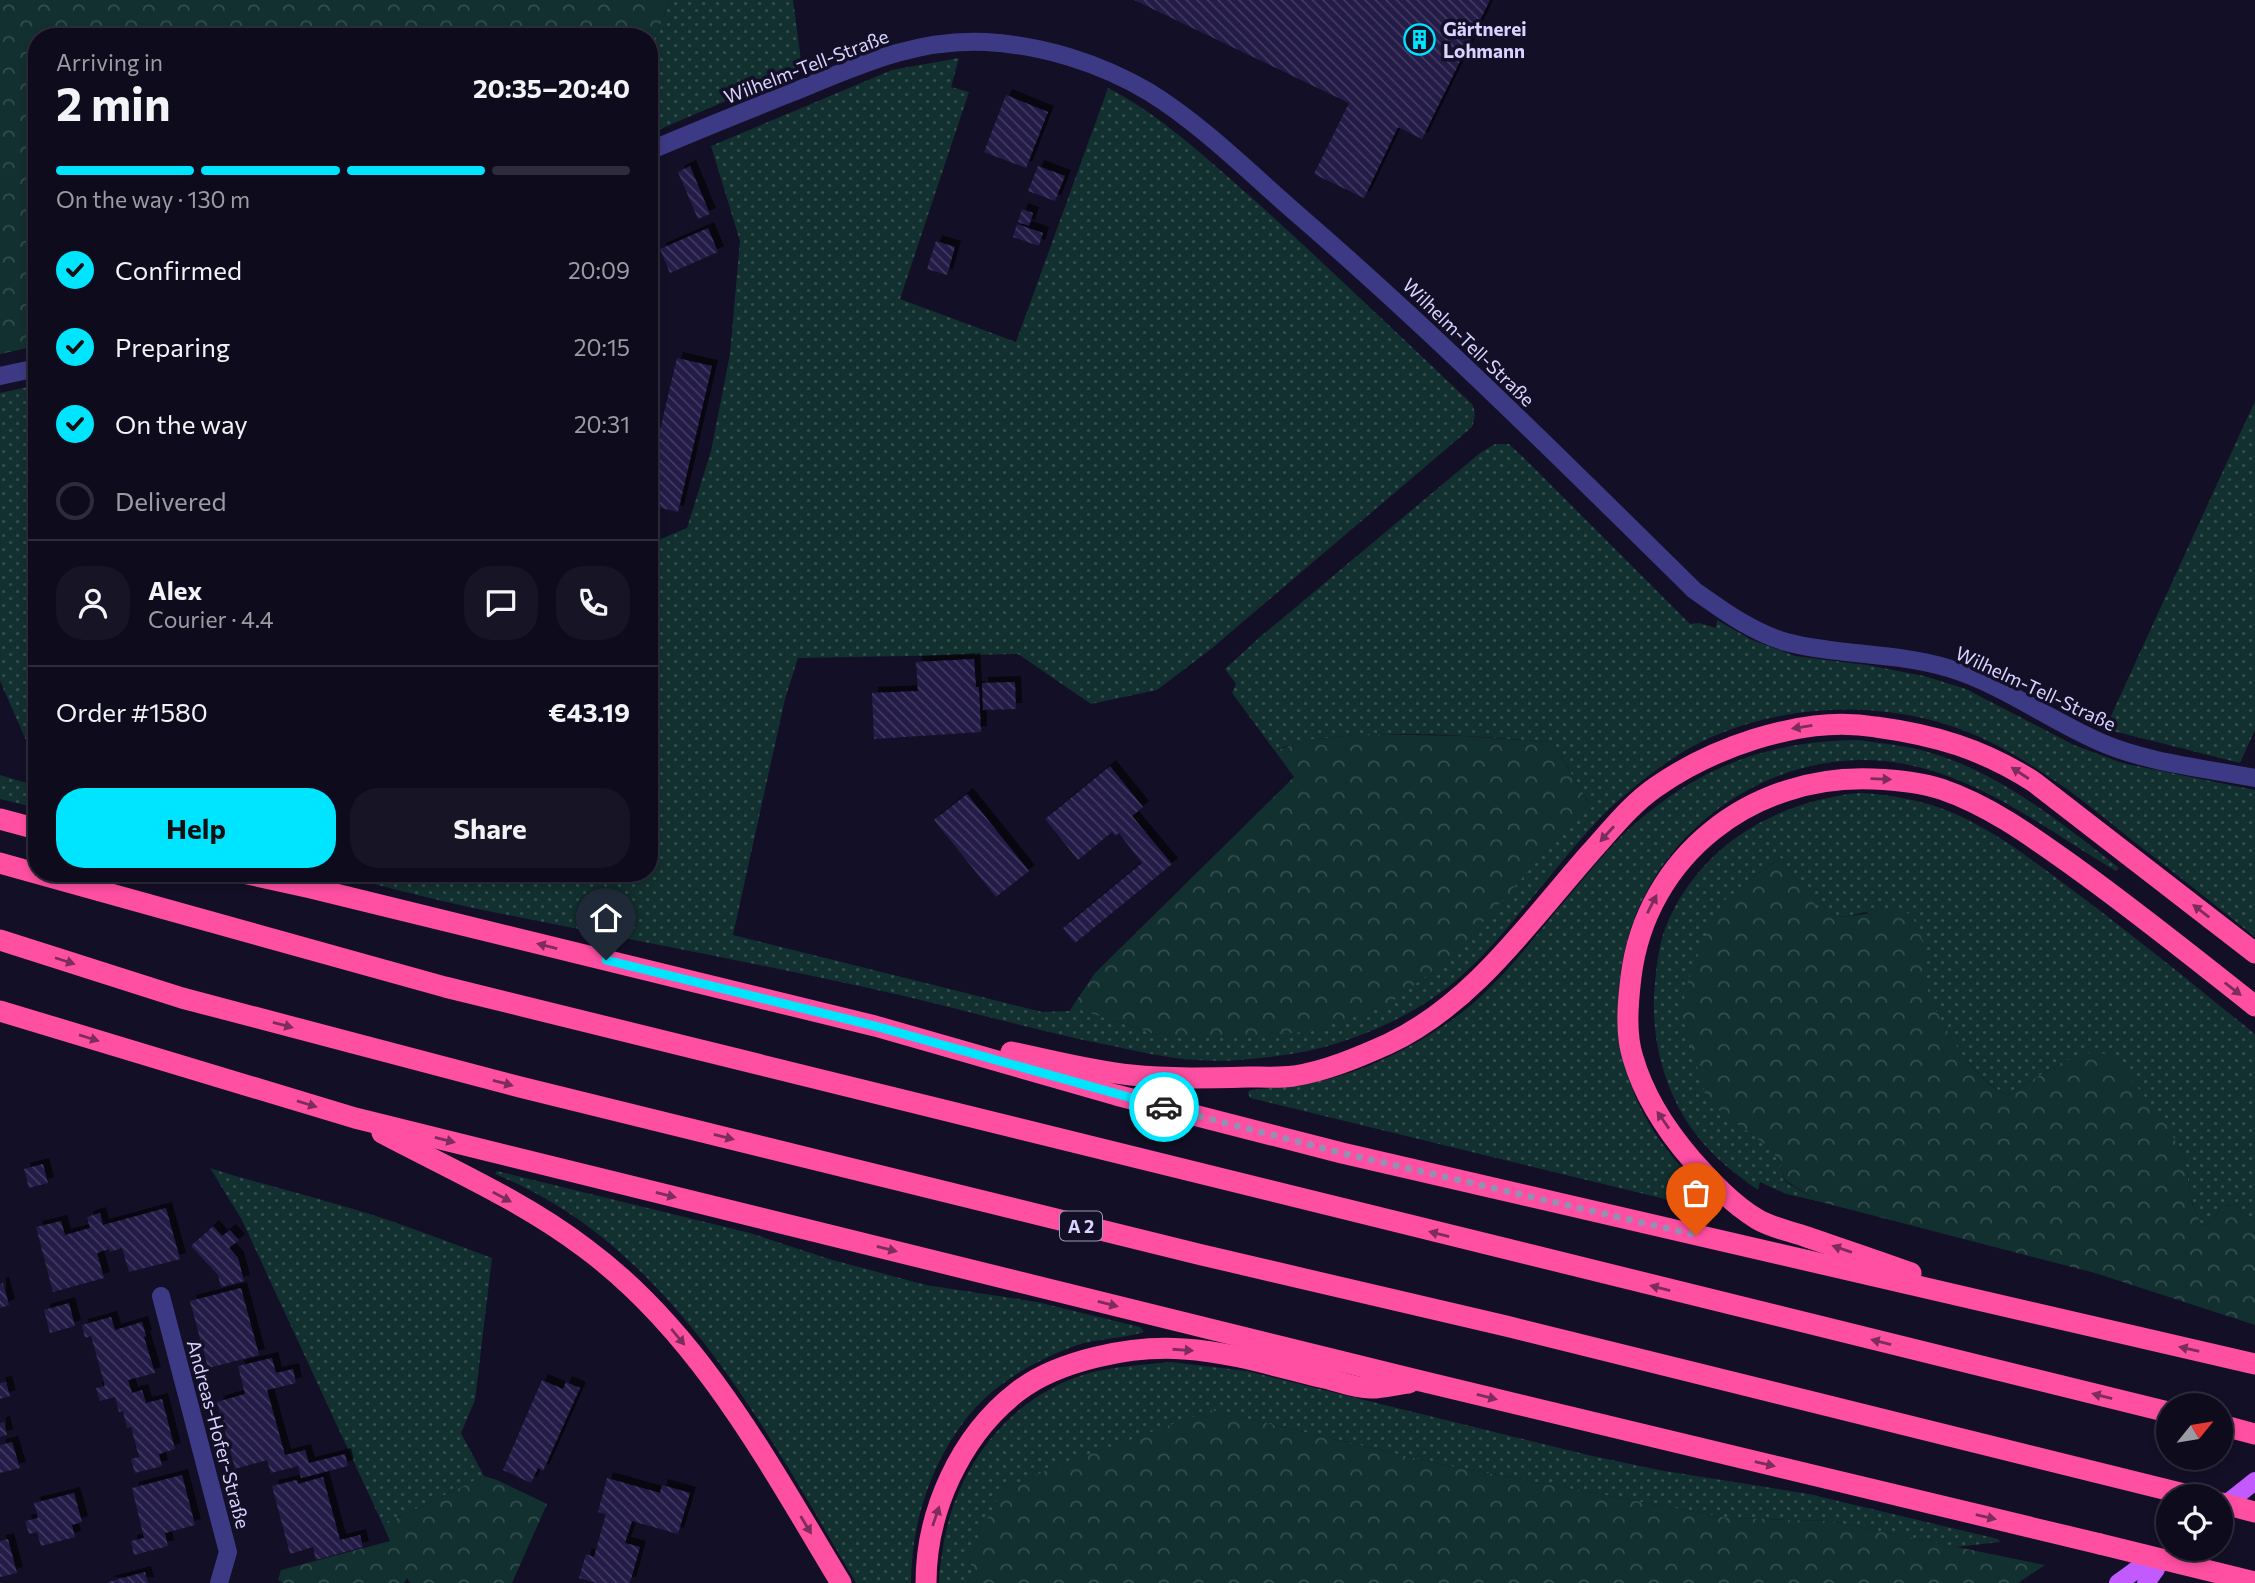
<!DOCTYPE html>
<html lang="en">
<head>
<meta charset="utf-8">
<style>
	body { margin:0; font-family:Commissioner,sans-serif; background:#171425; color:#f1f3f6; height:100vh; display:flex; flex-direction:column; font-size:26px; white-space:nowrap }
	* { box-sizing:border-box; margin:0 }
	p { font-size:23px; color:#9b9ba3 }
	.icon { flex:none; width:38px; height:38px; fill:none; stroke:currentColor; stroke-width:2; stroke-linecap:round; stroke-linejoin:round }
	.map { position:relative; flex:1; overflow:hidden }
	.side { position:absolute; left:28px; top:28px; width:630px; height:854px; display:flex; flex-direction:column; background:#0e0b1c; border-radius:28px; box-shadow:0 4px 10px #0003,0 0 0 2px #2e2b3b }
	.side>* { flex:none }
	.needle { width:46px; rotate:60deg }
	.fabs { position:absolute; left:2156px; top:1393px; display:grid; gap:14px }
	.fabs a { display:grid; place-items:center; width:77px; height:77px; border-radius:50%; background:#0e0b1c; box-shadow:0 4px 10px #0003,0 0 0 2px #2e2b3b; font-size:35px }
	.pin { position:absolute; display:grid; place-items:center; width:60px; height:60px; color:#fff; margin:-72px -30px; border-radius:50% 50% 50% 0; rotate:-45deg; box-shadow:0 0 7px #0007 }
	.pin .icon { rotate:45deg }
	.courier { position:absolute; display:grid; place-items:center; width:70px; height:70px; margin:-35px; border:5px solid #00e5ff; border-radius:50%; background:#fff; color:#222; box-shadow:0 2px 9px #0007 }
	.overview em { font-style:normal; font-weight:700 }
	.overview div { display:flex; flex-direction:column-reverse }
	.overview { display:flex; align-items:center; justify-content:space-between; height:119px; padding:0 28px }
	h1 { font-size:46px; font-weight:700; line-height:52px }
	.bar { display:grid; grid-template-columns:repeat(4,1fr); gap:10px 7px; align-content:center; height:84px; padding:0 28px }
	.bar i { height:9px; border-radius:5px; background:#2e2b3b }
	.bar .selected { background:#00e5ff }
	.bar p { grid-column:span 4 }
	.line { display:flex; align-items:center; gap:18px; padding:0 28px; border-top:2px solid #2e2b3b }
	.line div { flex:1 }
	.round { display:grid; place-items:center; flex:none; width:74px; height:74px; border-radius:28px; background:#171425 }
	ol { padding:0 28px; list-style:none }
	li { display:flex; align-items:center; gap:21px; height:77px }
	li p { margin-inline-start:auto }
	li .icon { padding:7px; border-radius:50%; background:#00e5ff; color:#111; stroke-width:4 }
	li:last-child { color:#9b9ba3 }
	li i { width:38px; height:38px; border:4px solid #2e2b3b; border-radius:50% }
	.button { display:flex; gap:14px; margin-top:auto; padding:14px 28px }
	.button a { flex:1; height:80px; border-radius:28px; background:#00e5ff; color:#111; font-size:28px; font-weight:700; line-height:80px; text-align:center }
	.button a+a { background:#171425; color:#f1f3f6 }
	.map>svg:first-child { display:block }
	.grass { fill:url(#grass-dots) }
	.forest { fill:url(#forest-crowns) }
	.building { fill:url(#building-back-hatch); filter:url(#shadow) }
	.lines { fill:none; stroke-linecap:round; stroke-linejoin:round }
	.minor { stroke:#3d3a85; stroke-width:18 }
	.primary { stroke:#c25bff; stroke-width:18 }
	.motorway { stroke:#ff4fa3; stroke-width:21 }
	.motorway-bridge { stroke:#ff4fa3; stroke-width:21 }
	.oneway { fill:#7d2c5e }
	.done { stroke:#948fb3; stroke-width:7; stroke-dasharray:0 12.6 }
	.route { stroke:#00e5ff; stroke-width:9 }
	.labels { text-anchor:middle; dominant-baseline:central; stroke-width:7; stroke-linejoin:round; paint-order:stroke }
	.shield { fill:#130f26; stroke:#9e99be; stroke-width:2 }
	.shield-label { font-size:18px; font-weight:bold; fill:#d9d4ff }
	.poi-label { font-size:19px; font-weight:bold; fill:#d9d4ff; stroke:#130f26; text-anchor:start }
	.street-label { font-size:19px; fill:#d9d4ff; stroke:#130f26 }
</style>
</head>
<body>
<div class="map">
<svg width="2255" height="1583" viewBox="0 0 2255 1583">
	<defs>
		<pattern id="grass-dots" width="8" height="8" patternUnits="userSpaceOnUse" patternTransform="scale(1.75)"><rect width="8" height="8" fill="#12302f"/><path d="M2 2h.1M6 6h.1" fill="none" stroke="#344d4e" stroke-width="1.8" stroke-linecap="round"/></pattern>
		<pattern id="forest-crowns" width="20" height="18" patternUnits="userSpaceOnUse" patternTransform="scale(1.75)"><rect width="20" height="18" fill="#12302f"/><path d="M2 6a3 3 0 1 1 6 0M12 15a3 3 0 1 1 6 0" fill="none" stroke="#344d4e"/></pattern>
		<pattern id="building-back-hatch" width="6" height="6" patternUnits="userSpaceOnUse" patternTransform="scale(1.75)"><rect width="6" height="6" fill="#241b47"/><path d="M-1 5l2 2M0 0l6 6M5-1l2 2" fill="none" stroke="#433b63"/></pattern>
		<filter id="shadow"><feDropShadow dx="6" dy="-6" stdDeviation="0" flood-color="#0009"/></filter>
	</defs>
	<rect width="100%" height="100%" fill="#130f26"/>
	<g class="grass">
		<polygon points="671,0 793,0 802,68 649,134 649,50"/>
		<path d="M959,58l-8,29 18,5 -69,207 116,43 92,-254c53,27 98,70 143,109 75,68 148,138 221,207 4,8 3,14 0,23l-261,222 -54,41 -66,14 -73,-50 -220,4 -13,41 -52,236 309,77 28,-1 2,-4 85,28 389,-186 43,-46 -37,-61c-71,-5 -144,-12 -215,-5 -22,2 -42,4 -62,14l-43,-58 4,-9 -11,-15 35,-32 220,-184 15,-9h14l19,18 162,162 9,-1 17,5 1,-8 33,19 45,17 72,9 57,11 42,13 108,56 48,18 133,27v147c-42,-34 -84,-67 -127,-100 -44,-36 -90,-72 -142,-97 -81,-38 -179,-40 -262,-8 -36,13 -70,38 -99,63 -28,23 -50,51 -73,79 -30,35 -58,74 -93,104 -44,39 -117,70 -175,77 -28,4 -57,7 -86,5 -31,-1 -64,-10 -95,-16 -77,-16 -153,-38 -230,-55 -126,-28 -253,-51 -380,-77 -56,-11 -111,-27 -167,-39h323v-329l38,-16 24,-77 19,-97 10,-113 -29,-95 181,-76z"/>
		<polygon points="37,385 37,765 0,681 0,393"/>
		<polygon points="2255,401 2255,730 2240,763 2105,729"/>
		<path d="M1858,740c21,3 43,5 63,10 76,20 138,71 198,118l-3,3c-74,-44 -144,-101 -232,-110 -119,-11 -233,73 -259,189 -10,39 -7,81 2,120 12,54 52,97 90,134l-3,7 -464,-113 -2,-5 2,-3c27,-3 53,-5 79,-11 51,-13 111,-46 149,-80 28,-25 51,-55 75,-84 24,-28 50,-62 77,-87 68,-61 137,-87 228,-88z"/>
		<polygon points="0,775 37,786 37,808 0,799"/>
		<path d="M1858,793c31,1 63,7 93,19 38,16 75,43 108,68 67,49 131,102 196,154v187l-24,-16 -9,1 -13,20 -8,-2 -12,-29 -2,-27 -125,-106 -54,33c-35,-14 -72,-75 -83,-111 -3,-13 -2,-30 -3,-44l-56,-28 -22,5 -26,-7 -37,-52 -28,19 -30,25 -20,182 3,13 64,51 10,15 5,18 32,20 -31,-7 -26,-12 -2,8c-23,-16 -46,-34 -63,-57 -28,-37 -43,-88 -41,-135 2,-28 4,-58 17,-83 36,-74 107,-113 187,-122z"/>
		<path d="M210,1168c39,13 79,22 119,34 56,15 109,36 163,56l-17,142 -14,33 23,43 -101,49 -141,-305z"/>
		<path d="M497,1171l253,62 79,26 97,26 111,17 103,25 4,5c-21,7 -49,6 -72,15 -33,12 -71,33 -95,59 -43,47 -66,114 -66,177h-55c-91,-154 -185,-338 -361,-409z"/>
		<path d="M1171,1362l76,9 341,84 71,15 150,24 189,45 2,3 -44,5 -126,-26 -103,-3 -283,-53 -233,-55 -243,146 9,27h-38c0,-14 3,-28 5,-42 14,-76 66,-144 142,-167 28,-8 56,-9 85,-12z"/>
	</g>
	<g class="forest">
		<polygon points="0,0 671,0 649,50 649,37 37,37 37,346 0,354"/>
		<polygon points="1367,734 1464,736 1552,742 1589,803 1451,958 1386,1006 1306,1032 1227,1038 1157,1035 1072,1007 1095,973 1294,777 1275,751 1305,740"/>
		<path d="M1781,858l38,52 24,7 55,-8 14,6c3,8 8,17 10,25 3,14 0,30 4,44 10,35 47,98 82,111l54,-33 29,-10 16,2 21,21 42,54 17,39 2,27 12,29 8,2 13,-20 10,-1 23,16v104l-160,-52 -278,-72 -32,-21 -5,-17 -10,-15 -51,-38 -13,-13 -25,-84 7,-32 17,-44 18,-35 30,-25z"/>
		<polygon points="1211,1410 1444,1465 1727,1518 1830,1521 2045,1565 2018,1583 977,1583 968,1556 1003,1489 1050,1469"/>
		<polygon points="484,1476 497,1480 547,1504 512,1583 410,1583 407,1578 404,1583 283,1583 278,1580 281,1570 390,1541 383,1525"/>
	</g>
	<g class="building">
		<polygon points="1134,0 1490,0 1422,139 1398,127 1364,198 1314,174 1349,103"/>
		<polygon points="1006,95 1048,112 1026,168 984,152"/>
		<polygon points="690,166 710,214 698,219 678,172"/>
		<polygon points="1038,166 1065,176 1055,201 1028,191"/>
		<polygon points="1022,209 1033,213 1029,226 1018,222"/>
		<polygon points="1017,224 1043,233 1039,246 1013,237"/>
		<polygon points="708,228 718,252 670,273 660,249"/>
		<polygon points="936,241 955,247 947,275 927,269"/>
		<polygon points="677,358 712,366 678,512 649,505 649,476"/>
		<polygon points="974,659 976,687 979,687 981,732 874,739 872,693 918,691 916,662"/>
		<polygon points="1015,682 1016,709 983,710 982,683"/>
		<polygon points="1110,766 1143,807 1132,816 1172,864 1075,943 1063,928 1142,863 1119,833 1115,836 1112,832 1078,860 1045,819"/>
		<polygon points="967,794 1029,871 996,897 934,820"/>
		<polygon points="43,1164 48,1183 29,1188 24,1169"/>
		<polygon points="166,1208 180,1259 129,1272 122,1248 110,1252 109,1249 97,1253 104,1278 53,1292 36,1227 61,1221 65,1235 90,1228 87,1217 100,1213 103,1225"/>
		<polygon points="213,1226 222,1236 230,1230 239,1240 229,1248 238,1258 244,1281 221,1287 218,1275 191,1246"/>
		<polygon points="3,1283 9,1305 0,1308 0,1284"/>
		<polygon points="241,1288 259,1355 208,1368 190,1301"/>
		<polygon points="69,1303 75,1326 50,1333 44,1310"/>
		<polygon points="111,1317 115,1330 142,1322 146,1336 144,1337 155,1373 128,1380 132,1393 142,1390 146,1403 162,1399 175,1449 159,1454 162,1466 135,1473 131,1459 139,1457 131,1427 127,1428 123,1411 119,1412 115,1397 100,1401 96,1388 105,1386 91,1336 85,1338 82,1325"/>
		<polygon points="272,1358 276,1373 293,1369 296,1383 267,1390 285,1455 305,1450 309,1463 345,1454 348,1466 301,1478 298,1466 271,1473 267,1460 235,1469 217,1402 245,1394 238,1366"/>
		<polygon points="542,1380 563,1389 566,1382 580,1388 543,1471 538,1468 531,1483 503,1470"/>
		<polygon points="6,1382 10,1396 0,1399 0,1383"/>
		<polygon points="4,1422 7,1435 0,1437 0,1423"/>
		<polygon points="12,1442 20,1468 0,1473 0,1445"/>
		<polygon points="182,1475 195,1525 165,1533 168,1546 134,1555 131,1541 144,1538 132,1488"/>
		<polygon points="323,1477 340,1540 360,1535 363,1547 316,1560 313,1547 290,1554 272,1486 297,1480 298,1484"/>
		<polygon points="607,1478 660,1493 662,1485 690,1493 678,1534 632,1521 625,1543 640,1547 630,1583 597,1583 579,1578 586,1554 594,1557 606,1514 598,1512"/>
		<polygon points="74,1493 82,1522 72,1525 75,1537 41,1546 37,1532 29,1534 25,1521 38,1518 34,1503"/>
		<polygon points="8,1539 17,1573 0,1577 0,1541"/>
		<polygon points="145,1572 148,1583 108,1583 108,1582"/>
	</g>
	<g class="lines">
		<g class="minor">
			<path d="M649,151c47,-20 94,-39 142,-58 64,-26 124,-55 195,-51 56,3 114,21 163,50 52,32 101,81 147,121 139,120 268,249 398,377 28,20 58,42 92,52 53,14 109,10 162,26 54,16 101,52 152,74 48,21 104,26 155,36"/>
			<polyline points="0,376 37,368"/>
			<polyline points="161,1296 228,1552 219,1583"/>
		</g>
		<g class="primary">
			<polyline points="2221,1508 2255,1481"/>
			<polyline points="2118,1583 2147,1562"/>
			<polyline points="2146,1583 2156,1569"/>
		</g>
		<g class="motorway">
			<polyline points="0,819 37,829"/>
			<polyline points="0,863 445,987 2168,1412"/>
			<polyline points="243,873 311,888 875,1026 1116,1095 1342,1153 2255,1364"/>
			<polyline points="0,940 182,998 520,1087 1202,1255 1506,1326 2192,1496"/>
			<polyline points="0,1011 355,1118 1421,1381 2100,1544"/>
			<path d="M1011,1052c39,8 80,19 120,23 38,4 78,3 117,2 15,0 31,1 46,-1 32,-5 65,-19 94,-32 84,-39 142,-123 202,-191 20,-22 41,-49 66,-66 30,-21 64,-37 99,-48 41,-12 78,-19 121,-12 59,8 107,22 158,55l221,171"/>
			<path d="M382,1133c68,36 141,68 203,115 114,84 184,216 256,335"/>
			<path d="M1911,1273c-36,-13 -72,-25 -107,-37 -15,-5 -34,-9 -47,-17 -25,-15 -46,-38 -65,-59 -26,-30 -48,-64 -59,-102 -8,-25 -5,-56 -2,-81 15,-122 122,-203 242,-198 23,1 46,3 68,10 50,17 93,49 135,79 61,44 120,91 179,138"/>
			<polyline points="2221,1425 2255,1434"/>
			<path d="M926,1583c0,-71 34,-147 91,-191 41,-32 116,-47 167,-43 46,3 91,17 136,28 16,3 36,12 52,11 12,0 25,-4 37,-5"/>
		</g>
		<g class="motorway-bridge">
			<polyline points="2221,1503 2255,1512"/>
			<polyline points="2100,1544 2255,1582"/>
		</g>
	</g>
	<defs><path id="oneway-solid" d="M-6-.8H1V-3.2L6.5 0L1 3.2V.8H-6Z" transform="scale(1.75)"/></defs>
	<g class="oneway">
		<use href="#oneway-solid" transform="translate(1802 727) rotate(171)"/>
		<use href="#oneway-solid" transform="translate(2020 773) rotate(-147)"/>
		<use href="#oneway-solid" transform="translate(1881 779) rotate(2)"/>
		<use href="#oneway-solid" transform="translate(1607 834) rotate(132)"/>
		<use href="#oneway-solid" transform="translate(1652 904) rotate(-63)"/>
		<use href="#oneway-solid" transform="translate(2201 911) rotate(-142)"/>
		<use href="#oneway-solid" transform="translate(547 946) rotate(-166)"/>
		<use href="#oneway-solid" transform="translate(65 961) rotate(18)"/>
		<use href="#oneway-solid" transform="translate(2233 989) rotate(38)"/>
		<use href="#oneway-solid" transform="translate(283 1025) rotate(15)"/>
		<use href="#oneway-solid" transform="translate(89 1038) rotate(17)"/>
		<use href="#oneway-solid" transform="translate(503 1083) rotate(15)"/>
		<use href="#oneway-solid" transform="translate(307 1104) rotate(17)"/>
		<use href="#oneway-solid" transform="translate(1663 1120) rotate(-125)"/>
		<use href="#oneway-solid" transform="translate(724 1137) rotate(14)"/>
		<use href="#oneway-solid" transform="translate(445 1140) rotate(14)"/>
		<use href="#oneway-solid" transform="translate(666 1195) rotate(14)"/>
		<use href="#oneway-solid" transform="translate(502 1197) rotate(28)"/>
		<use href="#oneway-solid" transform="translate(1439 1234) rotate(-166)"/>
		<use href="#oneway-solid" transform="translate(887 1249) rotate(14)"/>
		<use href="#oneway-solid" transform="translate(1842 1249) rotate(-161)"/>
		<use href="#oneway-solid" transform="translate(1660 1288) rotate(-166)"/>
		<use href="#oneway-solid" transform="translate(1108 1304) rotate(14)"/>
		<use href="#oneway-solid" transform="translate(678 1337) rotate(50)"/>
		<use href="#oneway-solid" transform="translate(1881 1342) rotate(-166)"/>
		<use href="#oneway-solid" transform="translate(2189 1349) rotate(-167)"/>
		<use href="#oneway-solid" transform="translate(1183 1350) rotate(4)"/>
		<use href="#oneway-solid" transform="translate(2102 1396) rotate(-166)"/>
		<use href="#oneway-solid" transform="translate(1487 1397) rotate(14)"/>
		<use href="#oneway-solid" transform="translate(1765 1464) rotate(13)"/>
		<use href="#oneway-solid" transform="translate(936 1516) rotate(-71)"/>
		<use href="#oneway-solid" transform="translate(1986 1517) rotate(13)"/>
		<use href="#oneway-solid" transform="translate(806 1525) rotate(59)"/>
	</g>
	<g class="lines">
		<polyline class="done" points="1164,1107 1342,1153 1696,1235"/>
		<polyline class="route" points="606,960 875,1026 1164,1107"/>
	</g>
	<defs>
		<symbol id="building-ring" viewBox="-11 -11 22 22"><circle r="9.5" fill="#130f26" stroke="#00e5ff" stroke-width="1.5"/><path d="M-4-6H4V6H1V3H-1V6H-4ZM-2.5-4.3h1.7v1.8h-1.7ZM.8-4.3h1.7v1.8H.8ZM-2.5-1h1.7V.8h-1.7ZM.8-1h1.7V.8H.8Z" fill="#00e5ff"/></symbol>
	</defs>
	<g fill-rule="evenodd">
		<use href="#building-ring" x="1402" y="22" width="35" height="35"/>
	</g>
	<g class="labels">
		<rect class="shield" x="1060" y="1211.5" width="42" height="29" rx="5"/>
		<g class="shield-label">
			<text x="1081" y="1226">A 2</text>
		</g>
		<g class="poi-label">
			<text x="1443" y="28">Gärtnerei<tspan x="1443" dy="22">Lohmann</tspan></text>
		</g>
		<g class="street-label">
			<text transform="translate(806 66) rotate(-21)">Wilhelm-Tell-Straße</text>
			<text transform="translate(1469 342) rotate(44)">Wilhelm-Tell-Straße</text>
			<text transform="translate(2036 688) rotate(25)">Wilhelm-Tell-Straße</text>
			<text transform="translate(219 1434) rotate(75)">Andreas-Hofer-Straße</text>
		</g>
	</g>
</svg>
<div class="fabs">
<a><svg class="needle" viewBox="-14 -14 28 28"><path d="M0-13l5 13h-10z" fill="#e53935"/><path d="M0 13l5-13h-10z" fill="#9b9ba3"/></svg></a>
<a><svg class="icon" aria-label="locate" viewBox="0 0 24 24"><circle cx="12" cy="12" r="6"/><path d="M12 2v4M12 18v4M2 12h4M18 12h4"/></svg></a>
</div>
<div class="pin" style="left:1696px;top:1235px;background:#ea580c"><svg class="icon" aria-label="bag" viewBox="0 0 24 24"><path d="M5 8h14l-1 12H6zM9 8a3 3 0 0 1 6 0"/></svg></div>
<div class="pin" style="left:606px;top:960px;background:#1f2937"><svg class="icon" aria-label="home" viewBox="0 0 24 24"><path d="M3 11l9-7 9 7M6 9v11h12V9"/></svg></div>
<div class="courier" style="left:1164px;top:1107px"><svg class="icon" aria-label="car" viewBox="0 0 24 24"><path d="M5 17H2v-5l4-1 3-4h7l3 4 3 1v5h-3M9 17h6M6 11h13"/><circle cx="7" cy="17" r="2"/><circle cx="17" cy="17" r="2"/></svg></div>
<section class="side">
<div class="overview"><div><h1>2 min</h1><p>Arriving in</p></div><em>20:35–20:40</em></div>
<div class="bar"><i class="selected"></i><i class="selected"></i><i class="selected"></i><i></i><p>On the way · 130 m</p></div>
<ol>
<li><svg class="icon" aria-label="check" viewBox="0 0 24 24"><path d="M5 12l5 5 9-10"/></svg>Confirmed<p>20:09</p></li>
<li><svg class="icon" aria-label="check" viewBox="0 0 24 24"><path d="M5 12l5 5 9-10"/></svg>Preparing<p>20:15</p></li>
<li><svg class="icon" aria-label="check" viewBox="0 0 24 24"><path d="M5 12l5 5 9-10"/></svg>On the way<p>20:31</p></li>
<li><i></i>Delivered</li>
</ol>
<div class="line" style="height:126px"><a class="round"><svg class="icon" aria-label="person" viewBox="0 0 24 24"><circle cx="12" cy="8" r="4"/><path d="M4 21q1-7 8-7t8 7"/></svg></a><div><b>Alex</b><p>Courier · 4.4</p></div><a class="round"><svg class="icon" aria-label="chat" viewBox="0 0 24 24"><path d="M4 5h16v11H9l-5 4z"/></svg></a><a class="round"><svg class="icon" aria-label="phone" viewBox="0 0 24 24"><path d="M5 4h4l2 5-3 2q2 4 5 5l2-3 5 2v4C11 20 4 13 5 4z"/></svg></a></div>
<div class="line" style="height:91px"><div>Order #1580</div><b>€43.19</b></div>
<div class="button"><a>Help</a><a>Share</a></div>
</section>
</div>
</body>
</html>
